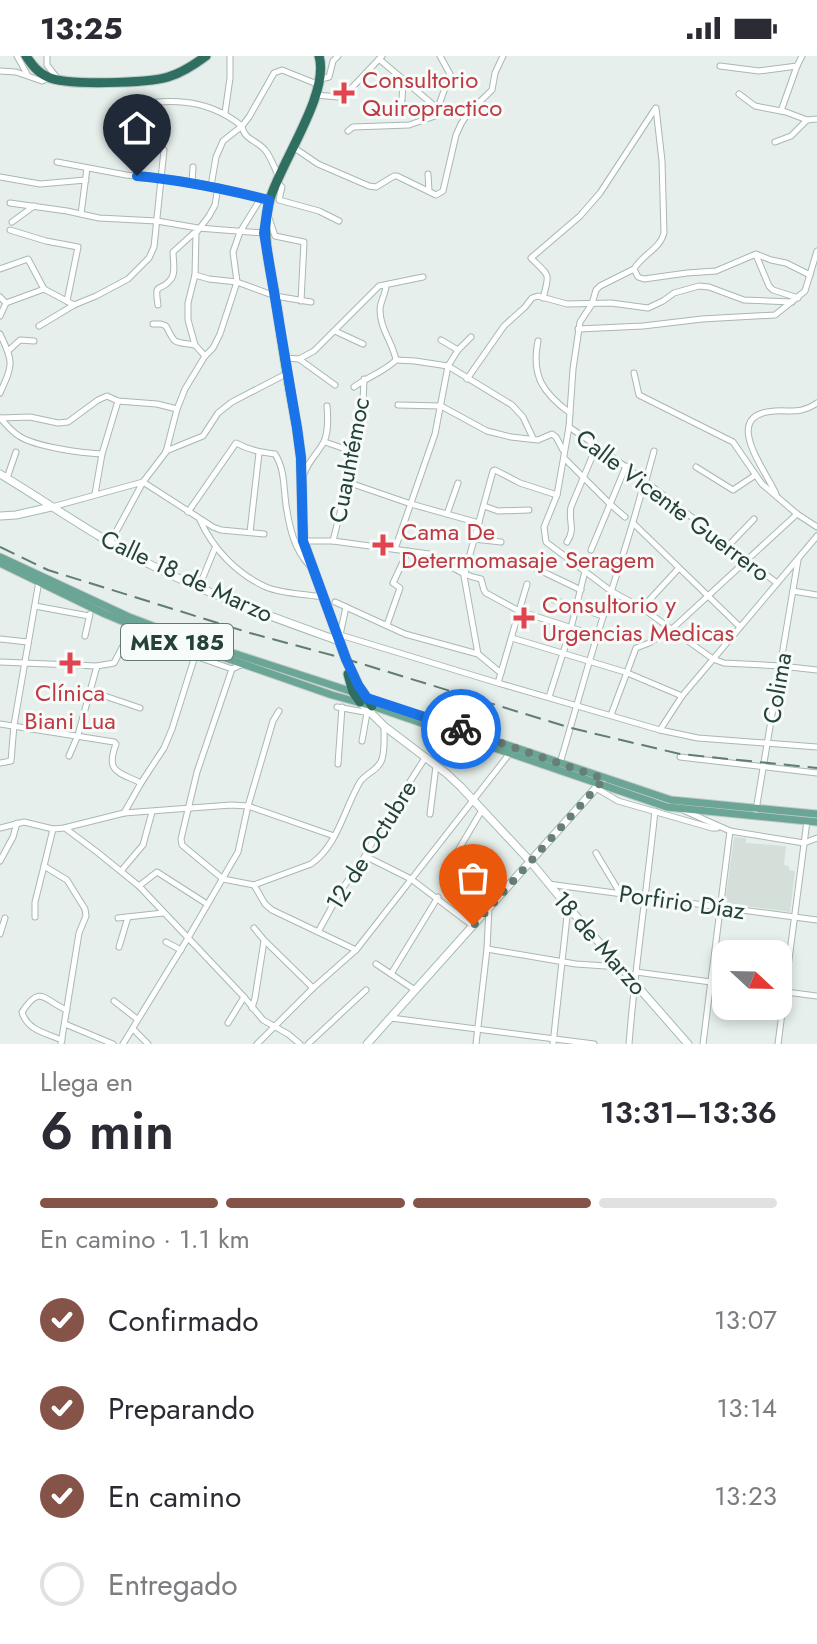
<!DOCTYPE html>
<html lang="es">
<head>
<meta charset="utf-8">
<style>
	body { margin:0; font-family:Jost,sans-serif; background:#f2f2f3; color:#2b2b33; height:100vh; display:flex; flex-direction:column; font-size:30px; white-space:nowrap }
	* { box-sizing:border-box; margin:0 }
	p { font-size:26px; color:#7c7c81 }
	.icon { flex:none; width:44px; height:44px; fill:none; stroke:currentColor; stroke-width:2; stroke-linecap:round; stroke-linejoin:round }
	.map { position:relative; height:988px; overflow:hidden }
	.details { display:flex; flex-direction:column; background:#fff; flex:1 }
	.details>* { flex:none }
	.needle { width:52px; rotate:112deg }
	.controls { position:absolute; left:712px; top:884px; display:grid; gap:16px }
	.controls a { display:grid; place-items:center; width:80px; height:80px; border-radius:16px; background:#fff; box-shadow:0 4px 12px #0003; font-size:40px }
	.pin { position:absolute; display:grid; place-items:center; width:68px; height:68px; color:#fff; margin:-82px -34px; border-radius:50% 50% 50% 0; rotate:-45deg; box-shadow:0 0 8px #0007 }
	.pin .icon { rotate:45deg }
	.courier { position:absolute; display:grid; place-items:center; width:80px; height:80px; margin:-40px; border:6px solid #1a73e8; border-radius:50%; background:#fff; color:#222; box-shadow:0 2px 10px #0007 }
	.head em { font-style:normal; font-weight:600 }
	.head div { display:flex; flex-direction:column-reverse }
	.head { display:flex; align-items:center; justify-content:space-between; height:136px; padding:0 40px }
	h1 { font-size:52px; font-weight:600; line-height:60px }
	.bar { display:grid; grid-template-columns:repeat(4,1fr); gap:12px 8px; align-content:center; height:96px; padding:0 40px }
	.bar i { height:10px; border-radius:6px; background:#e1e1e2 }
	.bar .on { background:#855347 }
	.bar p { grid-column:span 4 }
	ol { padding:0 40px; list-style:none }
	li { display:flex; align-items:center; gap:24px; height:88px }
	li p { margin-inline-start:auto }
	li .icon { padding:8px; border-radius:50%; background:#855347; color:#fff; stroke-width:4 }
	li:last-child { color:#7c7c81 }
	li i { width:44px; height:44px; border:4px solid #e1e1e2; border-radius:50% }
	.status { display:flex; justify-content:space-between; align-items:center; height:56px; padding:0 40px; background:#fff; direction:ltr }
	.status svg { height:22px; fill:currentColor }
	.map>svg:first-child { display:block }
	.built { fill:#d4dfda }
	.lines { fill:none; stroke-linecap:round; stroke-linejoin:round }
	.street-casing { stroke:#a8b8b2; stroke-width:7 }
	.secondary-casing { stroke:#a4bbb3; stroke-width:9 }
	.primary-casing { stroke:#c2cac8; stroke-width:9 }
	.highway-casing { stroke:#c2cac8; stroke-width:11 }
	.street { stroke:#fff; stroke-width:5 }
	.secondary { stroke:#fff; stroke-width:7 }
	.primary { stroke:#6aa596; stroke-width:7 }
	.highway { stroke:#2f6f62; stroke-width:9 }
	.rail { stroke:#5f7d75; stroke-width:2; stroke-dasharray:16 8; stroke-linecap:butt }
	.done { stroke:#687f78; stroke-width:8; stroke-dasharray:0 14.4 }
	.route { stroke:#1a73e8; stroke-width:10 }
	.health-dot { fill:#e0444e; stroke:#f7fbf9; stroke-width:3 }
	.labels { text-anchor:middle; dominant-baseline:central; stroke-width:6; stroke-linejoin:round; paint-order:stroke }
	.shield { fill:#f7fbf9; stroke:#637a73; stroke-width:2 }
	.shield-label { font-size:22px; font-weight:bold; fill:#24423a }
	.health-label { font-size:24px; fill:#be3a42; stroke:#f7fbf9; text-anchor:start }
	.street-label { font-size:24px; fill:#24423a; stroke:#f7fbf9 }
</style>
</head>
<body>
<div class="status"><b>13:25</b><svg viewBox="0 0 49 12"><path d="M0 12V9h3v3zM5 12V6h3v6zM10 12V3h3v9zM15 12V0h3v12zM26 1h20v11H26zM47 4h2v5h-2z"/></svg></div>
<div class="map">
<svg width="817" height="988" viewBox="0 0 817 988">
	<rect width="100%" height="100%" fill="#e6efeb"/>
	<polygon class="built" points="734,781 746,782 746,787 786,790 784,809 789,810 789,814 795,815 790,856 725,847"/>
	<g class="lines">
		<defs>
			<g id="street">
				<polyline points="17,0 27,18"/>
				<polyline points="47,0 47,9 58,23"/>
				<polyline points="379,3 438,53"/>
				<polyline points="720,10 759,15 797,10"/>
				<polyline points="0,15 16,16 42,25 48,22"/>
				<polyline points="321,23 329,21 333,5 338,0"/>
				<polyline points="739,38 755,50 786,56 807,64 817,63"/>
				<polyline points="316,39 338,41 345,39 382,0"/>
				<polyline points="402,44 403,24"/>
				<path d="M121,50c46,-6 82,-11 121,20 2,14 15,14 23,24 6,7 9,17 13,25"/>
				<path d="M656,52l6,53 2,72c-4,16 -21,21 -30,36l4,8 6,2 43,-6 29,-2 40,-17 15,6 15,3 24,12"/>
				<polyline points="781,55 797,10 802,0"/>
				<polyline points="225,57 230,22 230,0"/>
				<polyline points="348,75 353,71 409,69 435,60 450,18 440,0"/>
				<polyline points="775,86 791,80 807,64"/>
				<polyline points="293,91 318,108 369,130 376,131 394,120 397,120 436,139 443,135 456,79 461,68 468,57 492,34 495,17 503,0"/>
				<polyline points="57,106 126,119 181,124 218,131 261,142"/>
				<polyline points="428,118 429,135"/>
				<polyline points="0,121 40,128 86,124"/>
				<polyline points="192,126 193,111"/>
				<polyline points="277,127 282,131 279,144 319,155 339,165"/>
				<polyline points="211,130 216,101 223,85 242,70 249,61 274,17 282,14 317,28"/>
				<polyline points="10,147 67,155 99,162 157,165 198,172 264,177"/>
				<polyline points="81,158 87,112"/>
				<polyline points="268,159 275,180 304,186 301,245"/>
				<polyline points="12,166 34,150"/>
				<polyline points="10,174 46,185 78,191 67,245"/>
				<polyline points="756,199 769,230 773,234 798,242"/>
				<polyline points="0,213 28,203 44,233"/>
				<polyline points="634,213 600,230 596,234 592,248 580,266 573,313 569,371 557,439 544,471 546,486 611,535 642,552 713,603 724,607 781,610 817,614"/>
				<polyline points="195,219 209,223 237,226 275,240 311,246"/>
				<polyline points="0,241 6,247"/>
				<path d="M543,242c7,-26 7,-21 -12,-40l49,-42 20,-23 55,-84"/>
				<polyline points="6,247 44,233 74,249 96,240 128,223 149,202 154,191 164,94"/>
				<path d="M158,249c-4,-26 2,-11 13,-26 5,-6 2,-19 2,-27l21,-19"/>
				<polyline points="0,260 6,247"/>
				<path d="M153,268h8l5,2c10,20 7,15 29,19"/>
				<polyline points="39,270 74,249"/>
				<polyline points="578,273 643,270 702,263 775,259 805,235 817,195"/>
				<polyline points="335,275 363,288"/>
				<path d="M0,278c14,29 13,30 0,59"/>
				<polyline points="441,284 458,294"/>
				<path d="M538,285c-7,35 5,52 32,72"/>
				<polyline points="8,295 20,284 34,285"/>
				<polyline points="205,300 195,289 188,264 188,247 195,219 196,177 209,160 215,149 218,131"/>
				<polyline points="286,302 299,303 314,295 379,230 423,221"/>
				<polyline points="299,303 335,329"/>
				<polyline points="396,304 415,305 448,310 512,349 523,361 533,382"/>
				<polyline points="634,317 639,339 733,386 762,428 797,458 817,471"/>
				<polyline points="467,323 504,270 525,251 532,242 538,240 567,248 611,247 648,252 663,245 674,237 699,230 709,231 744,244 792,246"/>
				<path d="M354,331c13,-10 30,-15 42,-27 -3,-17 -16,-31 -16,-50 0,-9 6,-16 6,-25"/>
				<polyline points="398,349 441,350 487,375 511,381 538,384 552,378 556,381 563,394"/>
				<polyline points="0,362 30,361 58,367 68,366 98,344 107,340 118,345 157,348 177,353"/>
				<path d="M0,362c6,6 12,14 19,18 17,11 63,17 83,18"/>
				<path d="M569,371c72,48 139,104 208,156"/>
				<polyline points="325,386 354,396"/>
				<polyline points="166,395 203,380 218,357 232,346 286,318"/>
				<polyline points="564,402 610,448 625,461"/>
				<polyline points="696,411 733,434 754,420"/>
				<path d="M304,418c4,-12 12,-19 18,-29 7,-10 6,-27 5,-39"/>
				<polyline points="7,422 16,396"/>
				<polyline points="646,424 654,395"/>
				<polyline points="347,426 411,448 479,467"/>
				<polyline points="95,438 102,398 118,345"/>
				<path d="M776,438c-11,-25 -56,-80 -1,-83 17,-1 26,3 42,-8"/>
				<polyline points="484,450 498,455 529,454"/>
				<polyline points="52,451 143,426 213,471 221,474 264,478"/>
				<path d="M188,456l48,-69c13,7 24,9 39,11 11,17 8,37 12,57 3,19 8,39 22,54"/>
				<polyline points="447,458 458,427"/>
				<path d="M200,464c13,29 37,54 66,67 17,7 39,7 57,10"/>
				<polyline points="634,468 739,570"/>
				<polyline points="250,476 259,397"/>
				<polyline points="474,483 501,486"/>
				<path d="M304,485h29l96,13c20,10 31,21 52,25l3,11 2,3 33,18 78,25"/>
				<polyline points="333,485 362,368 364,323"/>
				<path d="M567,486c9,-14 1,-20 4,-35l26,-62"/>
				<polyline points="110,487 143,426 166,396 177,353 185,333 205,300 213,292 220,278 237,226 233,196 240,176 261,142"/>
				<polyline points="728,490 754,463"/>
				<polyline points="395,493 435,378 448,310 458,294 471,281"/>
				<polyline points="591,494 626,410"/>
				<polyline points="533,511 581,534"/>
				<polyline points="199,531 215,492"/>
				<polyline points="793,535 817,539"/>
				<polyline points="554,544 603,560"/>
				<polyline points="335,546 405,578 478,598 501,617"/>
				<polyline points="35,550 89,560"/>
				<polyline points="642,552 679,512"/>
				<polyline points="387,569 400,532 393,527 408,495"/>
				<polyline points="337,578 498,627 660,674 698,682 817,691"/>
				<polyline points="340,579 346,551"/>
				<polyline points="85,580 90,558"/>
				<polyline points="512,582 625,616 682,640"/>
				<polyline points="0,583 28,586"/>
				<polyline points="194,592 195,600 232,613 243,608"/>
				<polyline points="478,598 464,520 493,415 495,414 520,427 557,439"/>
				<polyline points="0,606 97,610 114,607 134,569"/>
				<path d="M232,613l-35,103 -16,67 1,6 41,34 31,6 57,-21c27,-19 33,-55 49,-82 6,-9 19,-12 22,-23 3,-9 2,-22 2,-32"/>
				<polyline points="498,627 527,528"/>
				<polyline points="90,635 140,652"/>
				<polyline points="549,641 571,572 585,515"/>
				<polyline points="337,651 370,657"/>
				<polyline points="611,659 636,592 649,587 672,573 797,458"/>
				<path d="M0,668l114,18 2,2c-11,29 3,28 25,39"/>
				<polyline points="660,674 682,640 817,480"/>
				<polyline points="362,685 367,657"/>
				<polyline points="69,700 78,679 97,610"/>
				<polyline points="680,701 817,717"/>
				<polyline points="0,707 11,705 14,669 39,525"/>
				<path d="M560,707c15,-50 28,-100 44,-149 13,-41 27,-82 38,-124"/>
				<polyline points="338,708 342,651"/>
				<polyline points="596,732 618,745 712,772 717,772"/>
				<polyline points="683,754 730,775 804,787 817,782"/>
				<polyline points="124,757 141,727 164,692 172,673 195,600"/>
				<polyline points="430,758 436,710"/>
				<polyline points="755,760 798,504"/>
				<polyline points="0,772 24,766 53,773 64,772 124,757 231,749 248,750 334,780"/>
				<polyline points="65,772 97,796 139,830 244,941 263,964 288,978 300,988"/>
				<polyline points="53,773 44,810 67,824 85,853 86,860 79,877 61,988"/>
				<polyline points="596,797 620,837"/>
				<polyline points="365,800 411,823 473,870"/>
				<polyline points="453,803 482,754"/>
				<polyline points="0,805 13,781 17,767"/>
				<polyline points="121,815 143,789 152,756"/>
				<polyline points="548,828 817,864"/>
				<polyline points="254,829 265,848 272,854 356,894"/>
				<polyline points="139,830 157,816 207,848"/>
				<polyline points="35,861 35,846 44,810"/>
				<polyline points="118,862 163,857"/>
				<polyline points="254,872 264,884 313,932"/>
				<polyline points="318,876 340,836 365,800 376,779 425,702"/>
				<polyline points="0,878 5,862"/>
				<polyline points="166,886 181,894"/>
				<polyline points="119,891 128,861"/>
				<polyline points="487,893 576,908 621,911"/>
				<polyline points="376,908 415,934"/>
				<polyline points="636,916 726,928"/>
				<polyline points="391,918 438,841"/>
				<polyline points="778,935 817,940"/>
				<polyline points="114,945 137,963"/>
				<polyline points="252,952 255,942 264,885"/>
				<polyline points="391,962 594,988"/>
				<polyline points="228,967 244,941"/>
				<polyline points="65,968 113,988"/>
				<polyline points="133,973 148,988"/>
				<path d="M62,984c-17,-7 -35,-10 -40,-28 19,-29 22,-11 45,-2"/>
				<polyline points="123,988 188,882 238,796 248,750 273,665 279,655"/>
				<polyline points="257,988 313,932 356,894 510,697"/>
				<polyline points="308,988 366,934"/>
				<polyline points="476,988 487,893 489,851"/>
				<polyline points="553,988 568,851"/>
				<path d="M629,988c6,-78 18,-155 26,-233"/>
				<polyline points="703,988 730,775"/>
				<polyline points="778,988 807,765"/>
			</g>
			<g id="secondary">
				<path d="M0,418c53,32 102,67 157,94 58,29 121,51 182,73"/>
				<polyline points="0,460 16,459 51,451"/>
				<polyline points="362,648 384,670 446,717 461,731 530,805 568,851 688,988"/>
				<polyline points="367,988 603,724"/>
			</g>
			<g id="primary">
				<polyline points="0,501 129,561 171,577 356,637"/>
				<polyline points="0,507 103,557 134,570 332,639 372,650 667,751 817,766"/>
				<polyline points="367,642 671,744 817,758"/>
			</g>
			<g id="highway">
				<path d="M26,0c6,9 12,17 22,21 18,9 100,6 120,0 14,-4 26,-12 38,-21"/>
				<path d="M319,0c11,37 -37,104 -49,143 -10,34 0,68 6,102 6,43 13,85 21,127l4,30 2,83 43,118 12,26 14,21"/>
				<polyline points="348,618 353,636 360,646"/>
			</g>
		</defs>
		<use href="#street" class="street-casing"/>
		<use href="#secondary" class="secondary-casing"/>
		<use href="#primary" class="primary-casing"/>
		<use href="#highway" class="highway-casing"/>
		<use href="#street" class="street"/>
		<use href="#secondary" class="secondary"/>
		<use href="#primary" class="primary"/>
		<use href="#highway" class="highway"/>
		<polyline class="rail" points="0,491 48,514 250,577 346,603 571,672 680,698 817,712"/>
	</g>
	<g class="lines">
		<polyline class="done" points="461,673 604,723 473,870"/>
		<path class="route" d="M137,120c46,4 88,13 132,24l-5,33 33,195 4,30 2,83 43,118 12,26 9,13 94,31"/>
	</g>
	<g class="health-dot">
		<path d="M340 25h8v8h8v8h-8v8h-8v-8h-8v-8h8z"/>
		<path d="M379 477h8v8h8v8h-8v8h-8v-8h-8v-8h8z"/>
		<path d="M520 550h8v8h8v8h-8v8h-8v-8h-8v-8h8z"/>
		<path d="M66 595h8v8h8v8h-8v8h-8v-8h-8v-8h8z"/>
	</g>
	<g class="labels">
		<rect class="shield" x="121" y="568" width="112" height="36" rx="6"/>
		<g class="shield-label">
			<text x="177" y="586">MEX 185</text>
		</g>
		<g class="health-label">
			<text x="362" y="23">Consultorio<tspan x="362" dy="28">Quiropractico</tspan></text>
			<text x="401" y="475">Cama De<tspan x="401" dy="28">Determomasaje Seragem</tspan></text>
			<text x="542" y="548">Consultorio y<tspan x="542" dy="28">Urgencias Medicas</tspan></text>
			<text x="70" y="636" text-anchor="middle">Clínica<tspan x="70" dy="28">Biani Lua</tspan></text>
		</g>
		<g class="street-label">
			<text transform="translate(349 404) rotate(-79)">Cuauhtémoc</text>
			<text transform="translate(673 449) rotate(37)">Calle Vicente Guerrero</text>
			<text transform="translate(187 520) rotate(25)">Calle 18 de Marzo</text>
			<text transform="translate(777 632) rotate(-80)">Colima</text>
			<text transform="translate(371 789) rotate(-58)">12 de Octubre</text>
			<text transform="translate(682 846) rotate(8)">Porfirio Díaz</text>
			<text transform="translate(600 887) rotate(49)">18 de Marzo</text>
		</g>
	</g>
</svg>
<div class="controls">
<a><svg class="needle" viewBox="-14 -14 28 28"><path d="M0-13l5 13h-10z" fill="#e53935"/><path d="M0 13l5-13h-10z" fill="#7c7c81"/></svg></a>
</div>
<div class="pin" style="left:473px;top:870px;background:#ea580c"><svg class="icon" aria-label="bag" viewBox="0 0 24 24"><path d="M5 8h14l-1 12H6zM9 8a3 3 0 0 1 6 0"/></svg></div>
<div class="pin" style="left:137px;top:120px;background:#1f2937"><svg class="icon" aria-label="home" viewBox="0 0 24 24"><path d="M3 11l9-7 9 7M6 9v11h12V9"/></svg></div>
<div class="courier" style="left:461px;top:673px"><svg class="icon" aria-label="bike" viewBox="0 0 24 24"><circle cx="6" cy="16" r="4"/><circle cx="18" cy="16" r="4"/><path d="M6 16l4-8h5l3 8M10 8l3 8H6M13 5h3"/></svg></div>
</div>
<section class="details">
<div class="head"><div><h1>6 min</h1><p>Llega en</p></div><em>13:31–13:36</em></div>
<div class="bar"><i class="on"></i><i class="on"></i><i class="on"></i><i></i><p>En camino · 1.1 km</p></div>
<ol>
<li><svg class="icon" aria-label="check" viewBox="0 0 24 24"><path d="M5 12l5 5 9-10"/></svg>Confirmado<p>13:07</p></li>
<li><svg class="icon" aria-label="check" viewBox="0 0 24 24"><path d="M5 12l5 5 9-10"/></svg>Preparando<p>13:14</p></li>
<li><svg class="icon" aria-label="check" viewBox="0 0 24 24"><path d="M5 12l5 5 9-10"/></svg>En camino<p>13:23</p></li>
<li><i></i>Entregado</li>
</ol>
</section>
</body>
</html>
